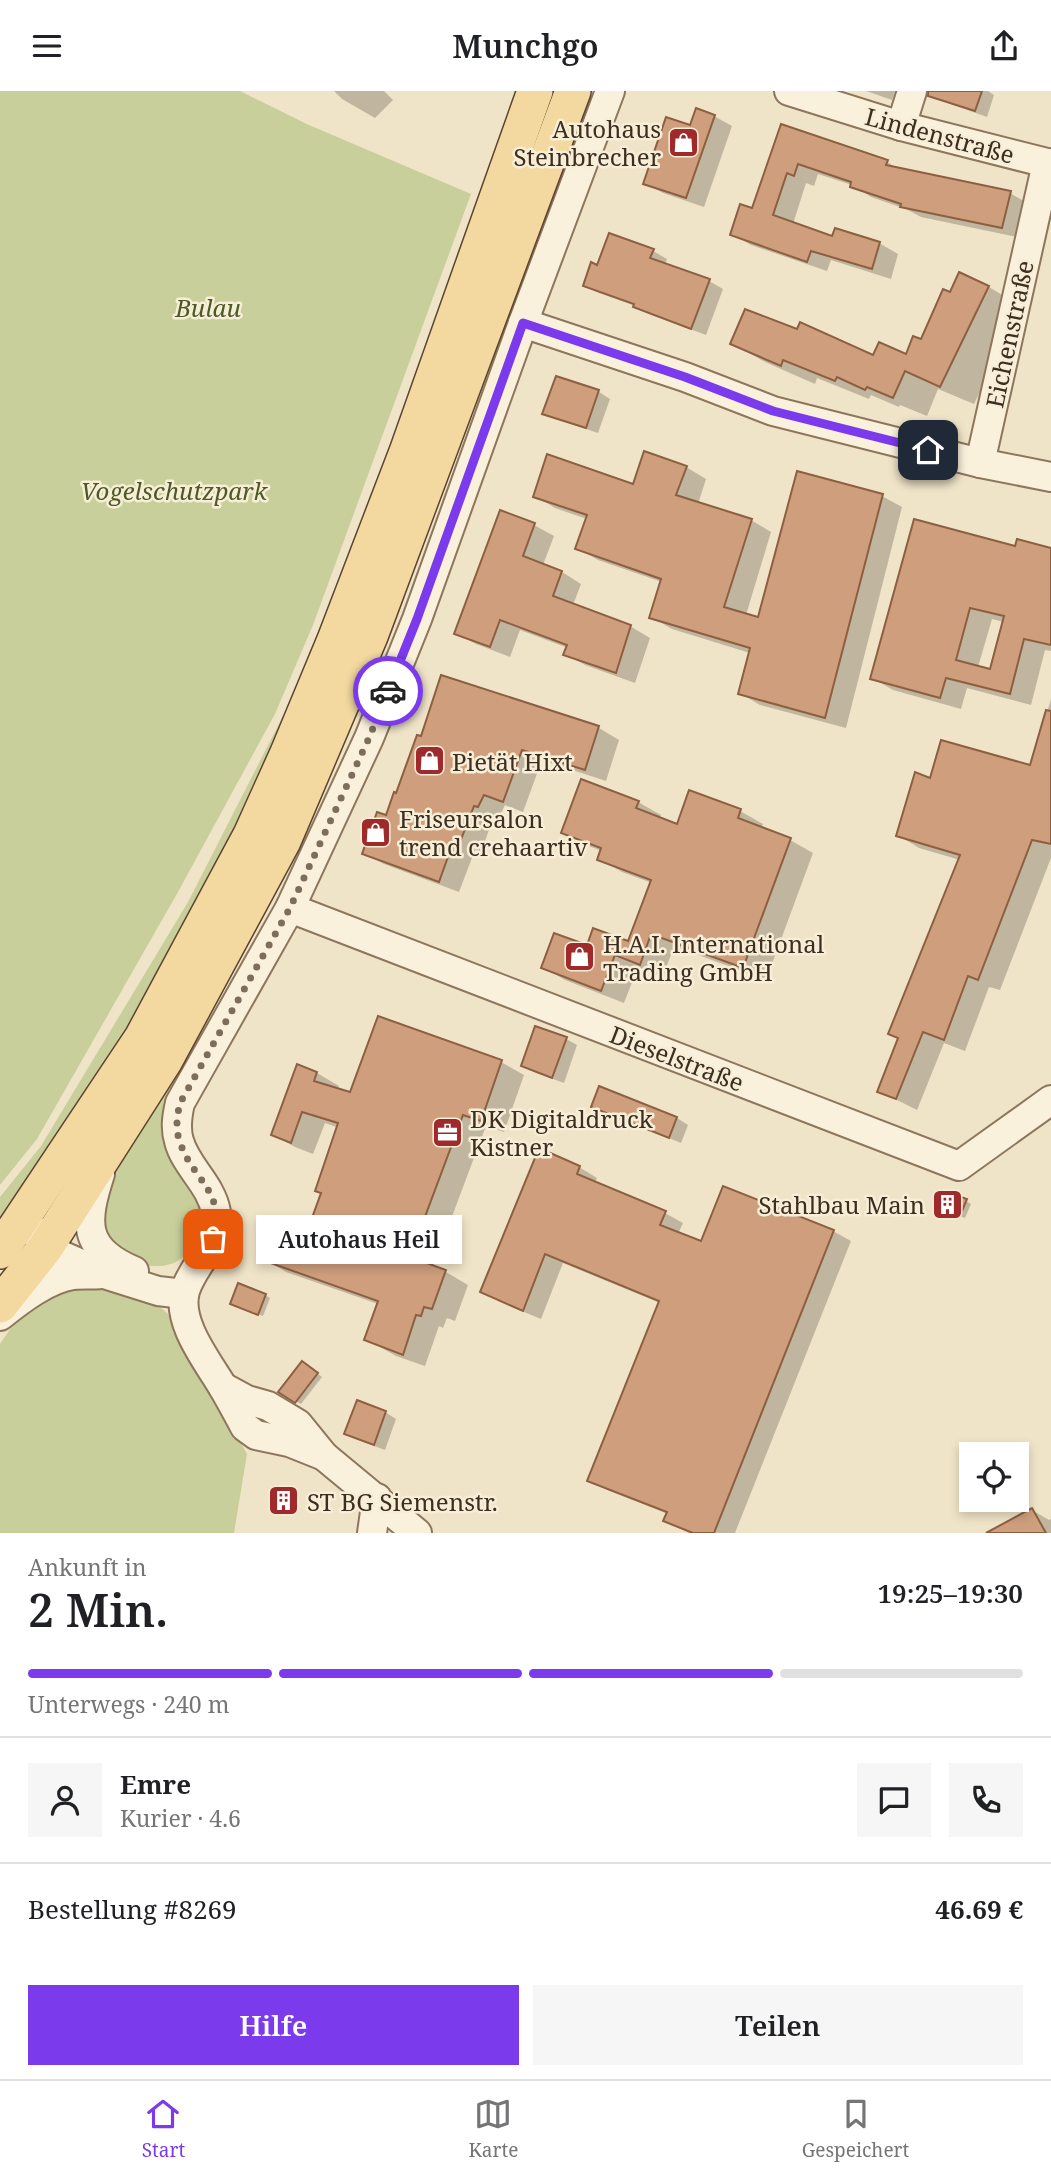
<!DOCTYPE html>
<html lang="de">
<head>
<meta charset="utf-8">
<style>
	body { margin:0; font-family:"Noto Serif",serif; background:#f6f6f6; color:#202124; height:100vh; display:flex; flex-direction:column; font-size:26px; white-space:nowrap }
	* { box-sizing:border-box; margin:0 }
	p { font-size:23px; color:#757577 }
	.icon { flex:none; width:38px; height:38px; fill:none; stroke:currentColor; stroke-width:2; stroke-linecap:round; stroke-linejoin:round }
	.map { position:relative; height:1442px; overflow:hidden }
	.side { display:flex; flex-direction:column; background:#fff; flex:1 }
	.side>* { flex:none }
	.tools { position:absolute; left:959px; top:1351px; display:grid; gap:14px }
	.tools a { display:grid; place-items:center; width:70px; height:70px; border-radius:0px; background:#fff; box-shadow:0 4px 10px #0003; font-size:35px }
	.pin { position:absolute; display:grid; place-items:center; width:60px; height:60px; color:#fff; margin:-30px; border-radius:14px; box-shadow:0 4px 10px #0006 }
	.courier { position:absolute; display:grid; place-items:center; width:70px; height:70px; margin:-35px; border:5px solid #7c3aed; border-radius:50%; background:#fff; color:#222; box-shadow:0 2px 9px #0007 }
	.bubble { position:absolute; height:49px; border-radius:0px; background:#fff; box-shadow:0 4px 10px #0003; font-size:23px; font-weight:600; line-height:49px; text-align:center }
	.headline em { font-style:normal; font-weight:600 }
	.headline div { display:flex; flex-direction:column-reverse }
	.headline { display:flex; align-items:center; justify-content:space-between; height:119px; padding:0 28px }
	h1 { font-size:46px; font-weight:600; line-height:52px }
	.bar { display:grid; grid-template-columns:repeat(4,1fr); gap:10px 7px; align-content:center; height:84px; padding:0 28px }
	.bar i { height:9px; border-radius:5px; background:#e0e0e0 }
	.bar .on { background:#7c3aed }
	.bar p { grid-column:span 4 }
	.line { display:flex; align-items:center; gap:18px; padding:0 28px; border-top:2px solid #e0e0e0 }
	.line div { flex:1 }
	.round { display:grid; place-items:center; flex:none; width:74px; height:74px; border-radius:0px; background:#f6f6f6 }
	.action { display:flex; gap:14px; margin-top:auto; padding:14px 28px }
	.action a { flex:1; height:80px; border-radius:0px; background:#7c3aed; color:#fff; font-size:28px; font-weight:600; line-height:80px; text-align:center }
	.action a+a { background:#f6f6f6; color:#202124 }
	header { display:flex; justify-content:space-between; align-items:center; height:91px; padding:0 28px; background:#fff; font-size:32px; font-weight:600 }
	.dock { display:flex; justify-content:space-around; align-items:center; height:98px; border-top:2px solid #e0e0e0; background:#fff; font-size:19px; color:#757577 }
	.dock a { display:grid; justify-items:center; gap:4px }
	.dock .on { color:#7c3aed }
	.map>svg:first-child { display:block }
	.green { fill:#c9cf9b }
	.shadow { fill:#0003; fill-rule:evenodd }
	.building { fill:#cf9f7d; stroke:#8d5f41; stroke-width:2; fill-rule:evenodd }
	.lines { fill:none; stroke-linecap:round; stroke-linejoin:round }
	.minor-casing { stroke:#8d765c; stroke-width:32 }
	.major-casing { stroke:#5b4430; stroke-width:38 }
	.minor { stroke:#faf1dc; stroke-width:28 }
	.major { stroke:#f3d9a0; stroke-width:35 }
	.done { stroke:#7c6e5b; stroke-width:7; stroke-dasharray:0 12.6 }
	.route { stroke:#7c3aed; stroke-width:9 }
	.labels { text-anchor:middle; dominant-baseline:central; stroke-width:5; stroke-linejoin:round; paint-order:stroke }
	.poi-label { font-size:24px; fill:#3d2e20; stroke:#f7eed8; text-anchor:start }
	.street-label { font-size:24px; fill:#3d2e20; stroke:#f7eed8 }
	.park-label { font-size:24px; font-style:italic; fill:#4d5a26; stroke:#f7eed8 }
</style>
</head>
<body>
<header><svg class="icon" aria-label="menu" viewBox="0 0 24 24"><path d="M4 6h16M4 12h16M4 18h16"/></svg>Munchgo<svg class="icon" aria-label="share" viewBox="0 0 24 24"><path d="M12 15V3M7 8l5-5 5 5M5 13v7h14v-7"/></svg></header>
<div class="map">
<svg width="1051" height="1442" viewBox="0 0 1051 1442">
	<rect width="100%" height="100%" fill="#f0e4c8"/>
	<g class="green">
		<polygon points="0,0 240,0 309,34 471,103 313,534 275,623 178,801 37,1048 0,1094"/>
		<polygon points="516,0 523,0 279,659 132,943 0,1133 0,1106 41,1055 188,811 287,617 373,404"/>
		<polygon points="167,991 176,997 204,1117 204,1138 198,1152 187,1164 174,1172 163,1175 145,1175 108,1151 101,1131 100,1105"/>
		<path d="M101,1195l57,19 11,10 78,139 -13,79h-234v-189c11,-17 35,-51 56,-55 14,-3 30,-2 45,-3z"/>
	</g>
	<g class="shadow">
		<polygon points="334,0 384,0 393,9 375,27 342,8"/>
		<polygon points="866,0 895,0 892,9"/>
		<polygon points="944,0 988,0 994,4 987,26 953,14 942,8"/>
		<polygon points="714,25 732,35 704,116 663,102 645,92 691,36"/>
		<polygon points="782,35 887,71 899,78 1010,102 1029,113 1021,147 921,126 906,118 871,106 852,94 818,83 814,95 806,92 793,133 833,147 879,152 898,163 891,188 831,169 827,180 751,154 732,143 753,119"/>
		<polygon points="653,160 667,168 665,174 709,190 723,198 706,244 649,223 633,214 599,202 585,194 598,176"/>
		<polygon points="960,184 989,196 1022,216 974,313 938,298 927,325 900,314 899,316 871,304 869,308 817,287 815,293 765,271 732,252 874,266 907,265 921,250 951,204"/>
		<polygon points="557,287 599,301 610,308 598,342 556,328 545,322"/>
		<polygon points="686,376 706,388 698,413 751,429 771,441 746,524 759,528 882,405 902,416 846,637 760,614 740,602 750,562 672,538 651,526 662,491 598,469 577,457 587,428 555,417 535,405 634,395"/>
		<polygon points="501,421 534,434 554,445 543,474 562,481 581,493 573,514 630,535 650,547 635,592 585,574 565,563 568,557 520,539 510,566 476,553 456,542"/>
		<path d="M1016,457l35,2v101l-6,-1 -14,55 -64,-17 -6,21 -68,-19 -21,-12zM992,528l12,3 -13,49 -13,-4z"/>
		<polygon points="442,586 599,637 619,649 606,690 542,669 523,721 505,714 499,726 494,725 481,761 475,759 459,801 384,773 364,762 387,726 397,704 422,647"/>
		<polygon points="1051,608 1051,767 1000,899 989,896 965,960 944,952 917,1019 879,1000 900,948 960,769 919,757 898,744 931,689 1031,676"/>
		<polygon points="638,711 661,724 659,728 678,735 740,720 763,733 761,738 790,749 813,762 766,889 674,855 663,886 638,876 624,912 565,889 543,876 588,857 629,853 652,792 622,781 599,768 602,760 586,754 563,741"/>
		<polygon points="379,928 501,971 524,984 504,1041 486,1035 433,1176 446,1181 468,1194 455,1230 447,1227 443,1237 439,1235 425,1275 396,1265 366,1248 378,1213 286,1181 264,1168 306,1149 323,1103 339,1037 325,1032 313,1063 295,1056 273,1044 317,982 339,995 337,999 351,1003"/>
		<polygon points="566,948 577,954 564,992 534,981 523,974"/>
		<polygon points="600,997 677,1027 688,1034 681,1052 605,1021 593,1015"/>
		<polygon points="579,1076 597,1087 594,1093 665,1122 683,1132 678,1143 702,1153 833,1140 851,1150 735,1442 689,1442 665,1430 668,1423 607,1399 589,1389 660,1212 563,1172 541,1228 500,1211 483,1201"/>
		<polygon points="966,1110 971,1113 965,1127 947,1120"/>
		<polygon points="265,1204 270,1207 263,1225 237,1215"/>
		<polygon points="308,1275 322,1286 301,1313 280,1301"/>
		<polygon points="385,1321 396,1328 385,1359 358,1349 347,1343"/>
		<polygon points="1032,1419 1049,1429 1051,1428 1051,1442 1010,1442"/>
	</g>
	<g class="building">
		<polygon points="928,0 982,0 975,20 928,5"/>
		<polygon points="696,17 715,24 686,107 643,93 666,26 690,34"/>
		<polygon points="781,33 888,69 886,74 1011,100 1002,137 900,116 901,113 850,96 851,91 798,73 794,85 787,82 773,124 832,145 835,137 880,151 872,178 811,160 807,171 730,144 740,113 752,117"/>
		<polygon points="609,142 654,158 650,167 710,188 691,238 633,216 634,213 583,195 591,171 597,174"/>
		<polygon points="959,181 989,195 940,296 905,280 893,307 867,296 865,299 837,286 835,290 783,269 781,275 730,253 745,218 797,238 800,231 873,264 879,251 906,263 913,245 921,248 943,198 950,201"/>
		<polygon points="556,285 599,299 586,337 542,323"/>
		<polygon points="644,360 687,375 676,404 752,428 724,516 758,526 797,380 883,403 825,627 738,603 750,557 649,527 661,488 575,458 587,424 533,406 547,363 633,393"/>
		<polygon points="500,419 535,432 523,465 562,480 553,505 631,534 616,582 563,564 567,554 500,529 490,556 454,543"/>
		<path d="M914,428l101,27 2,-7 34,9v97l-27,-6 -14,55 -64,-16 -6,20 -70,-19zM970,517l34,8 -14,53 -34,-9z"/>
		<polygon points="441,584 599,635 585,679 522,659 503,711 484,704 478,716 474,715 460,751 454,749 439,791 362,763 377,721 386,724 394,701 396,702 417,644 421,645"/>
		<polygon points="1046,619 1051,620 1051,753 1032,749 978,889 968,885 944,949 923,941 896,1008 877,1001 898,947 888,943 960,764 896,745 915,681 930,687 941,649 1030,674"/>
		<polygon points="581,688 639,710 636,717 677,733 689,699 741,718 738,727 791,747 743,877 651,843 640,874 615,864 601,900 541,877 554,842 587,854 593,837 628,850 651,789 597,769 601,757 561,742"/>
		<polygon points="378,925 502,969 481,1030 463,1024 410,1166 446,1179 432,1218 424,1216 421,1225 416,1224 403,1264 364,1249 378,1210 262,1169 274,1135 305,1146 321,1102 315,1100 338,1032 302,1021 291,1052 271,1044 297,973 317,981 314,990 350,1001"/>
		<polygon points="535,935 567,946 552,987 521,975"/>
		<polygon points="599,995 677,1026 669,1047 591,1016"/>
		<polygon points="539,1057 580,1075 577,1083 666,1120 660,1134 701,1150 723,1095 834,1139 714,1442 693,1442 663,1430 667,1421 587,1390 659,1210 545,1163 523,1220 480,1201"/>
		<polygon points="947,1101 967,1108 960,1125 940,1118"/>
		<polygon points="238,1192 266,1203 258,1224 230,1213"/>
		<polygon points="302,1270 318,1282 295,1312 278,1301"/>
		<polygon points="357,1309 386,1320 374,1354 344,1343"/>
		<polygon points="1032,1417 1046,1442 986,1442"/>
	</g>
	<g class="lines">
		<defs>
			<g id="minor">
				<polyline points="789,0 901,35 1051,73"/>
				<polyline points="901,35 912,0"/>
				<polyline points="523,232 685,286 773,320 980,372 1051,386"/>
				<polyline points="980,372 1047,72"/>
				<polyline points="290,817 959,1075 1051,1009"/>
				<path d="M100,1083c-15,47 -19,75 34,97"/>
				<polyline points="34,1139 45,1157 104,1183 158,1200 184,1203"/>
				<path d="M0,1225c20,-16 47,-37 73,-41 9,-1 19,0 28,-1"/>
				<polyline points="223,1296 247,1309 268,1315 298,1333 324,1365 417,1442"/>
				<path d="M324,1365l-35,-14 -33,-7 -11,-8c-7,-13 -14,-26 -21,-38 -15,-26 -48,-66 -39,-98 8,-27 37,-48 31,-79 -5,-28 -30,-45 -37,-71 -4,-13 -2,-25 1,-38l110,-195 79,-170 48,-119 106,-296 87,-232"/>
				<polyline points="372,1442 377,1407"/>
			</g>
			<g id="major">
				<polyline points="0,1160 142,947 251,744 288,662 335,549 407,361 535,0"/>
				<polyline points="0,1214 45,1157 165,969 283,750 370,545 573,0"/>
			</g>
		</defs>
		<use href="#minor" class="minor-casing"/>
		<use href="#major" class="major-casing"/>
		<use href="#minor" class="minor"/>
		<use href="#major" class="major"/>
	</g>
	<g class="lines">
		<path class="done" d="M213,1148c14,-48 -21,-59 -33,-97 -5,-13 -3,-26 0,-39l110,-195 79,-170 19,-47"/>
		<polyline class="route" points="388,600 417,528 523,232 685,286 773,320 928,359"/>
	</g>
	<defs>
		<symbol id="shop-square" viewBox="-11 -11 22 22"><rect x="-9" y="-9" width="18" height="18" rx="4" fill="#9e2a2b" stroke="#f7eed8"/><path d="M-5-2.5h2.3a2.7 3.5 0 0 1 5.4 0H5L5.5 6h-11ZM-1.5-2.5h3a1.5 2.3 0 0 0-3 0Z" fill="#fff"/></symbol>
		<symbol id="office-square" viewBox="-11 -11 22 22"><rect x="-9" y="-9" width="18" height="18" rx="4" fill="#9e2a2b" stroke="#f7eed8"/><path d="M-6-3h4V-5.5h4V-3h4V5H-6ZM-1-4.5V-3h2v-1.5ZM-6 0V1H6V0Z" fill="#fff"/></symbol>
		<symbol id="building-square" viewBox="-11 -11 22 22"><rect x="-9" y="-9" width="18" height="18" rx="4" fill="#9e2a2b" stroke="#f7eed8"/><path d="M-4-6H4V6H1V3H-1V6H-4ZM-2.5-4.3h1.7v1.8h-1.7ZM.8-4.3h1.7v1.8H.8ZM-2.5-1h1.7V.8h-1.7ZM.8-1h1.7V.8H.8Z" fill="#fff"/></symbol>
	</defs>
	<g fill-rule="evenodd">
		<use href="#shop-square" x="666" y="34" width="35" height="35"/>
		<use href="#shop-square" x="412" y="652" width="35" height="35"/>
		<use href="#shop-square" x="358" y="724" width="35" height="35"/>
		<use href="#shop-square" x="562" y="848" width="35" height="35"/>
		<use href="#office-square" x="430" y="1024" width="35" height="35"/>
		<use href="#building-square" x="930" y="1096" width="35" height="35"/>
		<use href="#building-square" x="266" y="1392" width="35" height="35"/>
	</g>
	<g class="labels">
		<g class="poi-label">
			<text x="661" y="37" text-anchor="end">Autohaus<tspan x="661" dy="28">Steinbrecher</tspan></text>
			<text x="452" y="670">Pietät Hixt</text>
			<text x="399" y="727">Friseursalon<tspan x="399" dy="28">trend crehaartiv</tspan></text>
			<text x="603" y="852">H.A.I. International<tspan x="603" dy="28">Trading GmbH</tspan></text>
			<text x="470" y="1027">DK Digitaldruck<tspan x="470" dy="28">Kistner</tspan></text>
			<text x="925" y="1113" text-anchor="end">Stahlbau Main</text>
			<text x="307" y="1410">ST BG Siemenstr.</text>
		</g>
		<g class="street-label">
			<text transform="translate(940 44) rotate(15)">Lindenstraße</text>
			<text transform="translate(1009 243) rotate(-78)">Eichenstraße</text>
			<text transform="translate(677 967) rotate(21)">Dieselstraße</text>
		</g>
		<g class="park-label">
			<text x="208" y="216">Bulau</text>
			<text x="174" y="399">Vogelschutzpark</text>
		</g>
	</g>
</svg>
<div class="tools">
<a><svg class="icon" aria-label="locate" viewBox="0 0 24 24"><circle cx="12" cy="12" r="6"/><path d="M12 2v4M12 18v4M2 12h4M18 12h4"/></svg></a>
</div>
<div class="pin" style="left:213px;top:1148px;background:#ea580c"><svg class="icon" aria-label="bag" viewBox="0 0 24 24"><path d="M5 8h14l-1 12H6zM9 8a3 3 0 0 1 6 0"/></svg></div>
<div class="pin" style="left:928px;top:359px;background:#1f2937"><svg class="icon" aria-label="home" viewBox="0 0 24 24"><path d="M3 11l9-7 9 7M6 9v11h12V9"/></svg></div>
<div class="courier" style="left:388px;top:600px"><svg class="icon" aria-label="car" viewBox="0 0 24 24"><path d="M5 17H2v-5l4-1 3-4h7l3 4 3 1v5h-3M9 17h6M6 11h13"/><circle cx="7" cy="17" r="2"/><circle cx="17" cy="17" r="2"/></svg></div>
<div class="bubble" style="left:256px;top:1124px;width:206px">Autohaus Heil</div>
</div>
<section class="side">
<div class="headline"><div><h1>2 Min.</h1><p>Ankunft in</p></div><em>19:25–19:30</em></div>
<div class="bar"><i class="on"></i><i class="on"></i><i class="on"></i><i></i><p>Unterwegs · 240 m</p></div>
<div class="line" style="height:126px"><a class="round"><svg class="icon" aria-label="person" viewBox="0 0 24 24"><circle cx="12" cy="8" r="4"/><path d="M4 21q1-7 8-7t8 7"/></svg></a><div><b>Emre</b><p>Kurier · 4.6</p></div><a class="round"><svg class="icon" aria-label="chat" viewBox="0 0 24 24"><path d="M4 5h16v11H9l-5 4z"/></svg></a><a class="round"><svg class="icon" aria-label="phone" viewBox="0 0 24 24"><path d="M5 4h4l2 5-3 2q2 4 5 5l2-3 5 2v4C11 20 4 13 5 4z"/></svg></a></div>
<div class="line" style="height:91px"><div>Bestellung #8269</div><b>46.69 €</b></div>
<div class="action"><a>Hilfe</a><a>Teilen</a></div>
</section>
<nav class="dock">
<a class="on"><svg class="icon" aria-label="home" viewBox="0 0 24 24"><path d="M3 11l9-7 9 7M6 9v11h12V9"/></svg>Start</a>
<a><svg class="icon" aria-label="map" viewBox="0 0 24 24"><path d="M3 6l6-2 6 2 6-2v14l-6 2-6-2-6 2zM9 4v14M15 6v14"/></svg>Karte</a>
<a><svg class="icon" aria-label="saved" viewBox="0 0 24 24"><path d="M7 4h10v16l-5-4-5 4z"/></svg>Gespeichert</a>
</nav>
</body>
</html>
